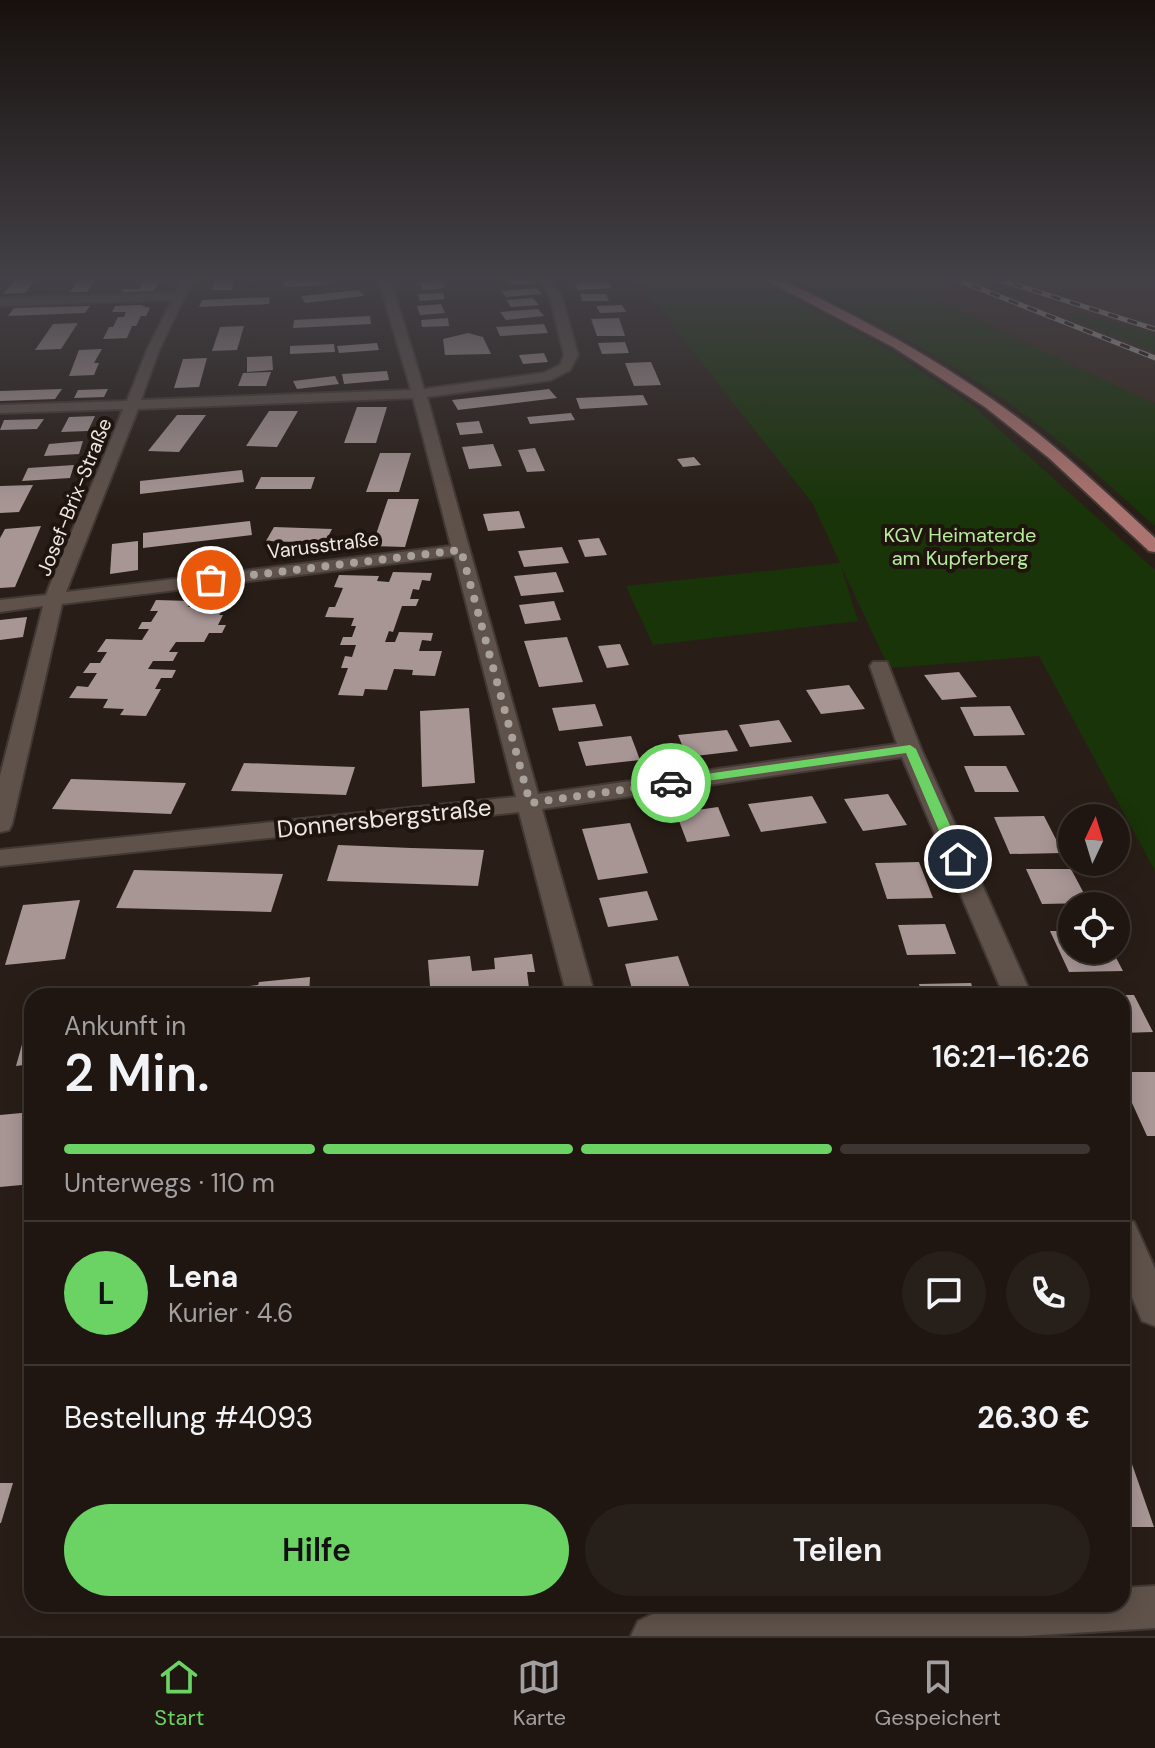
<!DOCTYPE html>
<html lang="de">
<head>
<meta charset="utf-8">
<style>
	body { margin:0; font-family:"DM Sans",sans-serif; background:#271f1a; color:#f1f3f6; height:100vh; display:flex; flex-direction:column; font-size:30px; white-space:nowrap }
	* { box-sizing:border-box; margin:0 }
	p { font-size:26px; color:#a19f9f }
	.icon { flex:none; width:44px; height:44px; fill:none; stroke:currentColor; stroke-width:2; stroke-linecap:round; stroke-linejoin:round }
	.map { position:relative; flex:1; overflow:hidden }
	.panel { position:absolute; left:24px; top:988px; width:1106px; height:624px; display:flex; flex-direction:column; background:#1f1611; border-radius:24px; box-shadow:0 4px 20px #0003,0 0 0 2px #3c3531 }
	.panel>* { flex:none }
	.needle { width:52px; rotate:4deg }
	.controls { position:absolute; left:1058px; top:804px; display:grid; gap:16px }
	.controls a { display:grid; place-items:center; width:72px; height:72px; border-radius:50%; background:#1f1611; box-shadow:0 4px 20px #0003,0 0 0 2px #3c3531; font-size:40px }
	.pin { position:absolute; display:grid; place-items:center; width:68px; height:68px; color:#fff; margin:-34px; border:4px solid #fff; border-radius:50%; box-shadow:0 2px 8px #0007 }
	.courier { position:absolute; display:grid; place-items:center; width:80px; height:80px; margin:-40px; border:6px solid #6bd363; border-radius:50%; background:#fff; color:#222; box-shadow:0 2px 10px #0007 }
	.headline em { font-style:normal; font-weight:600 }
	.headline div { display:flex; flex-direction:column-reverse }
	.headline { display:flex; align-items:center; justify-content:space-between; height:136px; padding:0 40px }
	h1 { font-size:52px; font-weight:600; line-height:60px }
	.bar { display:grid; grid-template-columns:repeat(4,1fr); gap:12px 8px; align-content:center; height:96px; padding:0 40px }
	.bar i { height:10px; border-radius:6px; background:#3c3531 }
	.bar .on { background:#6bd363 }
	.bar p { grid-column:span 4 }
	.line { display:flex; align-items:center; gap:20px; padding:0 40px; border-top:2px solid #3c3531 }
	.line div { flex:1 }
	.round { display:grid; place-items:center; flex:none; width:84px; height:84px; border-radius:42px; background:#271f1a }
	.cta { display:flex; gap:16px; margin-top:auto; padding:16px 40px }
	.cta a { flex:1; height:92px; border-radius:48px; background:#6bd363; color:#111; font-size:32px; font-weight:600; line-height:92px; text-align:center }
	.cta a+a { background:#271f1a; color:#f1f3f6 }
	.tabs { display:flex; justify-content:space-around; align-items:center; height:112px; border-top:2px solid #3c3531; background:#1f1611; font-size:22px; color:#a19f9f }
	.tabs a { display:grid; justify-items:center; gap:4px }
	.tabs .on { color:#6bd363 }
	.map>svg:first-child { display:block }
	.built { fill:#37271d }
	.green { fill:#193409 }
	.building { fill:#a89695 }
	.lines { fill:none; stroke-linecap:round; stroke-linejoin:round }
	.minor-casing { stroke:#423935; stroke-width:4 }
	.primary-casing { stroke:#423935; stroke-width:4 }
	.minor { fill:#5f524a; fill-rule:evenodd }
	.primary { fill:#ac7470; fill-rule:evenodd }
	.rail-casing { stroke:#c7c0ba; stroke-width:5 }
	.rail { stroke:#1f150e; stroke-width:3; stroke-dasharray:10; stroke-linecap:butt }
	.route { fill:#6bd363 }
	.done { stroke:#a9a19b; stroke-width:8; stroke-dasharray:0 14.4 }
	.labels { text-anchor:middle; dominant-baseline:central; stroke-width:8; stroke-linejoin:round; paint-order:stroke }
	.far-street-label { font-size:20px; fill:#eee7e2; stroke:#1f150e }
	.far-park-label { font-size:20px; fill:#b5ed9b; stroke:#1f150e }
	.street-label { font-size:24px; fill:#eee7e2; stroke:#1f150e }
</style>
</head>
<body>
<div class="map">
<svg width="1155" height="1636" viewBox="0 0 1155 1636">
	<rect width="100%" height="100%" fill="#291e17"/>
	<polygon class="built" points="889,278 1155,278 1155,404"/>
	<g class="green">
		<polygon points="635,278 751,278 880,344 973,406 1155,570 1155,871 1039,656 889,668 841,566 858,621 653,645 626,586 840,563 813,504"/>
		<path d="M788,278h101l266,126v122c-53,-47 -105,-97 -165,-136 -64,-42 -133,-79 -202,-112z"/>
		<polygon points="1075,312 1155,335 1155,351 1060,315"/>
	</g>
	<g class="building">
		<polygon points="80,278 96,278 87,292 70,292"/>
		<polygon points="145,278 163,278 153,291 122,292 123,289 140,289"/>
		<polygon points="216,278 236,278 232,290 211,290"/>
		<polygon points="285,278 328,278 329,285 284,287"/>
		<polygon points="505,278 532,278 536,283 511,285"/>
		<polygon points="36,279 25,293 3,294 15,280"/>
		<polygon points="441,280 445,288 423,290 419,282"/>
		<polygon points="607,281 612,288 579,290 574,283"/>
		<polygon points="536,288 542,294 506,297 501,291"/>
		<polygon points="359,290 364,296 305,303 301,296"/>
		<polygon points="443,293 445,299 420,301 418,294"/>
		<polygon points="580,294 606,294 609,301 582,301"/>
		<polygon points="270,297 269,304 199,307 202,300"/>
		<polygon points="533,298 539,305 511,307 506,300"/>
		<polygon points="441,304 445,313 420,315 417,306"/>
		<polygon points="140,305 150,308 146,316 141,316 136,326 132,326 127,338 103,339 109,327 113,327 118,317 124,317 126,312 112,312 115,306"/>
		<polygon points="622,305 626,312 600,313 596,306"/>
		<polygon points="90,306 85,313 8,316 14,308"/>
		<polygon points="538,309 544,316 506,320 500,312"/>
		<polygon points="370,316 371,324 293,328 294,320"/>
		<polygon points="448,318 449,326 422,327 421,320"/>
		<polygon points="619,318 625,336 597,336 591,319"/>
		<polygon points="78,323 61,349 35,350 53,324"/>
		<polygon points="544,324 548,333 500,336 496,327"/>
		<polygon points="244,326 237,350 212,351 220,327"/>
		<polygon points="468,333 483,337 491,354 445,355 443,339"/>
		<polygon points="625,342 629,353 602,354 598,343"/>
		<polygon points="377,343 379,350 339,353 337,346"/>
		<polygon points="334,344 335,352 290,354 290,346"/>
		<polygon points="102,349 94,363 99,363 94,375 69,376 79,350"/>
		<polygon points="544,353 548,362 523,364 519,355"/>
		<polygon points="272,356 273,370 247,372 247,357"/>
		<polygon points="207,358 199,387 174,388 183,359"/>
		<polygon points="651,362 661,385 634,386 625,363"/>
		<polygon points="387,371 389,380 344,384 342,374"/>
		<polygon points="271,372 266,386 238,386 243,373"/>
		<polygon points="335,376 339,384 297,389 293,381"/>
		<polygon points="62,389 55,399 0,401 0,391"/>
		<polygon points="108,389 104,397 74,398 78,390"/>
		<polygon points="549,389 557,398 458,410 452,400"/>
		<polygon points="643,395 648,405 580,409 576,398"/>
		<polygon points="357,407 387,407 376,443 344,443"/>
		<polygon points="269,411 298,411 277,447 246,446"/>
		<polygon points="571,413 575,420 530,424 527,417"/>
		<polygon points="177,415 206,415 179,452 148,451"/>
		<polygon points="95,416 88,431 61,432 69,417"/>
		<polygon points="44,419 37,429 0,430 4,420"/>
		<polygon points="479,421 483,433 460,435 456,423"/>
		<polygon points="83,441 79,454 44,456 49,444"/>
		<polygon points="493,444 502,466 469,469 462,447"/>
		<polygon points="535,448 545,471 527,472 518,450"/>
		<polygon points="380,453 411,453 399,492 366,492"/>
		<polygon points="694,457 701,465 683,467 677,459"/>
		<polygon points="74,465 70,478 22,481 28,468"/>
		<polygon points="242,470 244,482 140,494 140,481"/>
		<polygon points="261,477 315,477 311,489 255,489"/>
		<polygon points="33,485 19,512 0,513 0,486"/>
		<polygon points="388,499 419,499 405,547 372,546"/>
		<polygon points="519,511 525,528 488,531 483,514"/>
		<polygon points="250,521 252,535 143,548 143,533"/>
		<polygon points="41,526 15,587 0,588 0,538 5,529"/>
		<polygon points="274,527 332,529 325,543 266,541"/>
		<polygon points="599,538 607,555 585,557 578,540"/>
		<polygon points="138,541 138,570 110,574 112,544"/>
		<polygon points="562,547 569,563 524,567 518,551"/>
		<polygon points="393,572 432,573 430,581 422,580 419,590 413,589 410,599 419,599 416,606 402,606 393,632 389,631 385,642 395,642 399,632 433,633 431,641 422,640 419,651 442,651 435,676 412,675 413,670 394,669 387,690 365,689 363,696 338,695 348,668 341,668 345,656 352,657 356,645 340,645 343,637 352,637 356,626 351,626 354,618 325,617 329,607 335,607 343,588 334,587 339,575 379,576 377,581 389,582"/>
		<polygon points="556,572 564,592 521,596 514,576"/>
		<polygon points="203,593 237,594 219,615 223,615 218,625 226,625 222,633 209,633 204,642 176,642 169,652 178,652 173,661 153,661 148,669 176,670 172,678 161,678 155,689 161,689 146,716 120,715 124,709 103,708 108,699 69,698 77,686 88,687 97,673 83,673 90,663 100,663 107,652 97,652 106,639 142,640 149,629 138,629 142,622 151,622 158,611 150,611 156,600 191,601 188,607 195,607"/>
		<polygon points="554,601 561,620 525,624 519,605"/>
		<polygon points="27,617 23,637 0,640 0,620"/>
		<polygon points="567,637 583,682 539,687 524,641"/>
		<polygon points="620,644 629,665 607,668 598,646"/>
		<polygon points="959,672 977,697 942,700 924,675"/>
		<polygon points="849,685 865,709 821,714 806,690"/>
		<polygon points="595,704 603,726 559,731 552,708"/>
		<polygon points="1010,706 1025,735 974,736 960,707"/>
		<polygon points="469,708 475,783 422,787 420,711"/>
		<polygon points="779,720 792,742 750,747 739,725"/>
		<polygon points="727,730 738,751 687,757 678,735"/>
		<polygon points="631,736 640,760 586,766 578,742"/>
		<polygon points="244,763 299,765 355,767 346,795 231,791"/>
		<polygon points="964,766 1006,766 1019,792 975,792"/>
		<polygon points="71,779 129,781 186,783 171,814 52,809"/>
		<polygon points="888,794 907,825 863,831 844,799"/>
		<polygon points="812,796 827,823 761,832 748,804"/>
		<polygon points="718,807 730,836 687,842 676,813"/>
		<polygon points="1044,816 1063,853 1010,854 994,817"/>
		<polygon points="630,823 648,873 598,880 582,829"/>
		<polygon points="338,845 411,848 484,850 478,886 327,881"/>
		<polygon points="919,862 933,898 887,899 875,863"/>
		<polygon points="1026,869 1071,869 1089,903 1042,904"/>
		<polygon points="134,870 209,872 283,874 271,912 116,908"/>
		<polygon points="647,891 658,920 608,927 599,898"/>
		<polygon points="80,900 65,959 5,965 23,905"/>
		<polygon points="945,924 956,954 907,955 898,925"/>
		<polygon points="1050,931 1072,931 1072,950 1112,950 1123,971 1069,972"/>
		<polygon points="532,954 535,972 527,972 529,988 507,990 508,996 459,996 458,986 430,986 428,960 470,956 472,971 495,969 494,958"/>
		<polygon points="678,956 693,996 634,996 625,964"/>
		<polygon points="310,977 309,996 129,996 215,986 214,993 240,991 241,987 258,985 259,982"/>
		<polygon points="971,983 975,996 922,996 919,984"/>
		<polygon points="1122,995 1134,995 1153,1032 1122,1033"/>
		<polygon points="31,1012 32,1064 16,1066"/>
		<polygon points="1122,1072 1155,1072 1155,1136 1147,1136 1122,1081"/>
		<polygon points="32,1112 32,1184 0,1187 0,1115"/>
		<polygon points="1122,1447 1126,1447 1154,1527 1122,1527"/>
		<polygon points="0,1483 13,1483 1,1523 0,1523"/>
	</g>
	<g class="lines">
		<defs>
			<g id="minor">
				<path d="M182,278h12l-35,72 -18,50 270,-10 -33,-112h12l34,111 119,-16 17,-8 4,-10 -14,-58 -12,-19h12l12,19 16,58 -8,15 -19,10 -124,17 111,397 359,-50 -27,-78 3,-4h14l34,87 111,247h-28l-102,-239 -360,52 53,187h-28l-48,-184 -519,54v-16l516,-53 -62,-241 -392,48 -50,220 -3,6 -9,2v-56l43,-170 -43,6v-12l46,-5c24,-63 53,-123 77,-186l-123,4v-8l127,-4 20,-51 25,-50 -172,6v-8l175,-5zM413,398l38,148 -385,46 72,-183z"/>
				<polygon points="1122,1218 1134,1222 1155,1269 1155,1326 1142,1321 1122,1273"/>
				<polygon points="1155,1586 1155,1628 1024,1636 631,1636 638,1621 653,1614 721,1610 720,1604 762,1604 763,1608 833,1604 1122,1604 1122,1588"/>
			</g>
			<path id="primary" d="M762,278h15c88,41 172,87 249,146 45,35 87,75 129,114v14l-6,-1 -100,-93 -64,-51 -92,-60z"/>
		</defs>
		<use href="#minor" class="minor-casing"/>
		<use href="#primary" class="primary-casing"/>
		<use href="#minor" class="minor"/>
		<use href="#primary" class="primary"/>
		<defs>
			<g id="rail">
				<polyline points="953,278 1155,358"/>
				<polyline points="994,278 1155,329"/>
			</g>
		</defs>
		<use href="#rail" class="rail-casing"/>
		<use href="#rail" class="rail"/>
	</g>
	<linearGradient id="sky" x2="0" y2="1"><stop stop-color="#17100d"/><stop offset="0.55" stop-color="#434147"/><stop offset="1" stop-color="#434147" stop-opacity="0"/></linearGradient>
	<rect width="1155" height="507" fill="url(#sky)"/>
	<polygon class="route" points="910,745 916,749 965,859 963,862 953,862 951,859 906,753 671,786 665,783 671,779"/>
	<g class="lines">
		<polyline class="done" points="211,580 461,550 530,803 671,783"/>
	</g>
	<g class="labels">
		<g class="far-street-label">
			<text transform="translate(74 497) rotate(-68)">Josef-Brix-Straße</text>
			<text transform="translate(323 545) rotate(-7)">Varusstraße</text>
		</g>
		<g class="far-park-label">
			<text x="960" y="535">KGV Heimaterde<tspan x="960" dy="23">am Kupferberg</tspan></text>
		</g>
		<g class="street-label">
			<text transform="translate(384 818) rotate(-6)">Donnersbergstraße</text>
		</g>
	</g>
</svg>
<div class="controls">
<a><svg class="needle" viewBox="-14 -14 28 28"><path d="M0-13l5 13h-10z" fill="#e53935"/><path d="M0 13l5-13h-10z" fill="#a19f9f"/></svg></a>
<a><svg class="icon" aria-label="locate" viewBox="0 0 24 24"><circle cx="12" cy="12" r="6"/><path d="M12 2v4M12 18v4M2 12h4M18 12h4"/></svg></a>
</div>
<div class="pin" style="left:211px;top:580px;background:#ea580c"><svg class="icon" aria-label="bag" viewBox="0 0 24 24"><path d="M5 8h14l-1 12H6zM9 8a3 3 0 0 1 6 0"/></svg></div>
<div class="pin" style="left:958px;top:859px;background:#1f2937"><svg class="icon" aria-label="home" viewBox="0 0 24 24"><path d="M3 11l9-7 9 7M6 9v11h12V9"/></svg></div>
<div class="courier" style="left:671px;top:783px"><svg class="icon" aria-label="car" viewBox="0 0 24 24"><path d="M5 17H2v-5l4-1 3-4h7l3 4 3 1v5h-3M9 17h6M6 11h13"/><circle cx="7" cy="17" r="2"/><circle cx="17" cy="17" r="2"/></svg></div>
<section class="panel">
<div class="headline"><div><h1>2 Min.</h1><p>Ankunft in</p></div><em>16:21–16:26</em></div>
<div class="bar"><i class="on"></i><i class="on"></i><i class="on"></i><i></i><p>Unterwegs · 110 m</p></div>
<div class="line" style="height:144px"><b class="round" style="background:#6bd363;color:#111">L</b><div><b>Lena</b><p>Kurier · 4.6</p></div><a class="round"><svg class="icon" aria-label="chat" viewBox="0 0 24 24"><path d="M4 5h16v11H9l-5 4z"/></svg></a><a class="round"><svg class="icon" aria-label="phone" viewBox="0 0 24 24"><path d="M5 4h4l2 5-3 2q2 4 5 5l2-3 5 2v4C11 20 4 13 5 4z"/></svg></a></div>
<div class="line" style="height:104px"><div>Bestellung #4093</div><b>26.30 €</b></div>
<div class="cta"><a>Hilfe</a><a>Teilen</a></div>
</section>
</div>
<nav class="tabs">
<a class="on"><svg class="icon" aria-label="home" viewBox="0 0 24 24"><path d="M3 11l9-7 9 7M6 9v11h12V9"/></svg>Start</a>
<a><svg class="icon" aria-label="map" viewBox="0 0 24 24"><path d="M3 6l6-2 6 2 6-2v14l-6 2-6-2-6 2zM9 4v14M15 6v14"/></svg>Karte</a>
<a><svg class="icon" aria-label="saved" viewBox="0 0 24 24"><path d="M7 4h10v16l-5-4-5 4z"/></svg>Gespeichert</a>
</nav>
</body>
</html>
